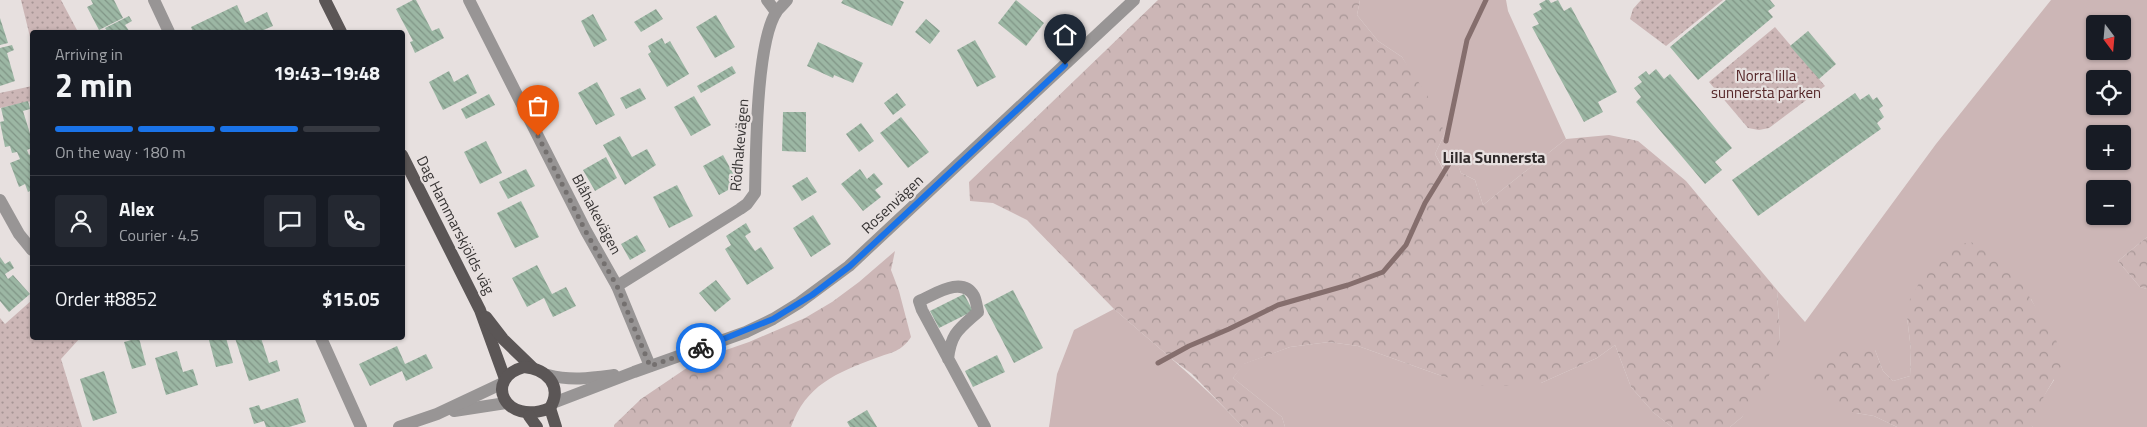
<!DOCTYPE html>
<html lang="en">
<head>
<meta charset="utf-8">
<style>
	body { margin:0; font-family:"Titillium Web",sans-serif; background:#242831; color:#f1f3f6; height:100vh; display:flex; flex-direction:column; font-size:19px; white-space:nowrap }
	* { box-sizing:border-box; margin:0 }
	p { font-size:16px; color:#9ea1a6 }
	.icon { flex:none; width:28px; height:28px; fill:none; stroke:currentColor; stroke-width:2; stroke-linecap:round; stroke-linejoin:round }
	.map { position:relative; flex:1; overflow:hidden }
	.side { position:absolute; left:30px; top:30px; width:375px; height:310px; display:flex; flex-direction:column; background:#171b24; border-radius:5px; box-shadow:0 1px 4px #0004 }
	.side>* { flex:none }
	.needle { width:32px; rotate:164deg }
	.tools { position:absolute; left:2086px; top:15px; display:grid; gap:10px }
	.tools a { display:grid; place-items:center; width:45px; height:45px; border-radius:5px; background:#171b24; box-shadow:0 1px 4px #0004; font-size:25px }
	.pin { position:absolute; display:grid; place-items:center; width:42px; height:42px; color:#fff; margin:-51px -21px; border-radius:50% 50% 50% 0; rotate:-45deg; box-shadow:0 0 5px #0007 }
	.pin .icon { rotate:45deg }
	.courier { position:absolute; display:grid; place-items:center; width:50px; height:50px; margin:-25px; border:4px solid #1a73e8; border-radius:50%; background:#fff; color:#222; box-shadow:0 1px 6px #0007 }
	.overview em { font-style:normal; font-weight:700 }
	.overview div { display:flex; flex-direction:column-reverse }
	.overview { display:flex; align-items:center; justify-content:space-between; height:85px; padding:0 25px }
	h1 { font-size:32px; font-weight:700; line-height:38px }
	.bar { display:grid; grid-template-columns:repeat(4,1fr); gap:8px 5px; align-content:center; height:60px; padding:0 25px }
	.bar i { height:6px; border-radius:4px; background:#363941 }
	.bar .on { background:#1a73e8 }
	.bar p { grid-column:span 4 }
	.line { display:flex; align-items:center; gap:12px; padding:0 25px; border-top:1px solid #363941 }
	.line div { flex:1 }
	.round { display:grid; place-items:center; flex:none; width:52px; height:52px; border-radius:5px; background:#242831 }
	.map>svg:first-child { display:block }
	.grass { fill:#ccb6b6; fill-rule:evenodd }
	.forest { fill:url(#forest-crowns) }
	.park { fill:url(#park-dots) }
	.lines { fill:none; stroke-linecap:round; stroke-linejoin:round }
	.stream { stroke:#856e6d; stroke-width:5 }
	.building { fill:url(#building-back-hatch) }
	.minor { stroke:#989595; stroke-width:12 }
	.major { stroke:#5b5656; stroke-width:12 }
	.done { stroke:#74706f; stroke-width:5; stroke-dasharray:0 9 }
	.route { stroke:#1a73e8; stroke-width:6 }
	.labels { text-anchor:middle; dominant-baseline:central; stroke-width:4.5; stroke-linejoin:round; paint-order:stroke }
	.park-label { font-size:15px; fill:#552628; stroke:#e7e0df }
	.street-label { font-size:15px; fill:#363333; stroke:#e7e0df }
	.neighbourhood-label { font-size:16px; font-weight:bold; fill:#302b2b; stroke:#e7e0df }
</style>
</head>
<body>
<div class="map">
<svg width="2147" height="427" viewBox="0 0 2147 427">
	<defs>
		<pattern id="forest-crowns" width="20" height="18" patternUnits="userSpaceOnUse" patternTransform="scale(1.25)"><rect width="20" height="18" fill="#ccb6b6"/><path d="M2 6a3 3 0 1 1 6 0M12 15a3 3 0 1 1 6 0" fill="none" stroke="#a69595"/></pattern>
		<pattern id="park-dots" width="8" height="8" patternUnits="userSpaceOnUse" patternTransform="scale(1.25)"><rect width="8" height="8" fill="#ccb6b6"/><path d="M2 2h.1M6 6h.1" fill="none" stroke="#a69595" stroke-width="1.8" stroke-linecap="round"/></pattern>
		<pattern id="building-back-hatch" width="6" height="6" patternUnits="userSpaceOnUse" patternTransform="scale(1.25)"><rect width="6" height="6" fill="#9cb7a4"/><path d="M-1 5l2 2M0 0l6 6M5-1l2 2" fill="none" stroke="#809586"/></pattern>
	</defs>
	<rect width="100%" height="100%" fill="#e7e0df"/>
	<g class="grass">
		<polygon points="1360,0 1506,0 1508,11 1566,139 1483,205 1475,180 1461,173 1456,160 1447,175 1435,154 1445,133 1402,57 1378,41 1357,15"/>
		<path d="M2051,0h96v237l-29,24 22,26 7,2v138h-114l-3,-3 6,-16 18,-28 -14,-63 -9,-18 -124,18 4,33 -1,26 -17,5 -10,-10 -8,-21 -19,63 18,3 23,11h-167l12,-10 38,-76 -3,-51 28,32 131,-178zM2095,24h27v27h-27zM2095,79h27v27h-27zM2095,134h27v27h-27zM2095,189h27v27h-27z"/>
		<path d="M1114,309c44,38 89,75 129,118h-194l8,-53 17,-44z"/>
		<polygon points="1329,342 1358,346 1442,376 1541,383 1597,358 1615,345 1631,387 1654,413 1672,427 1285,427 1282,417 1233,378 1243,364 1290,347"/>
	</g>
	<g class="forest">
		<polygon points="1158,0 1360,0 1357,15 1378,41 1402,57 1427,95 1445,133 1435,154 1446,175 1456,159 1461,173 1475,180 1483,205 1566,139 1609,135 1638,141 1686,181 1777,290 1780,341 1766,385 1742,417 1730,427 1672,427 1654,413 1631,387 1615,345 1597,358 1541,383 1489,387 1442,376 1358,346 1329,342 1290,347 1244,364 1233,378 1282,417 1285,427 1243,427 1192,374 1172,359 1114,309 1027,220 993,203 970,201 969,182"/>
		<polygon points="2147,237 2147,289 2140,287 2118,261"/>
		<path d="M1971,242l18,10 24,18 43,70 8,20c-10,22 -25,41 -33,64l2,3h-136l-23,-11 -18,-3 -25,-7 -16,-17 -4,-16 26,-19 14,-7 24,3 8,21 10,10 17,-5 1,-26 -4,-33 3,-18 12,-21 15,-18 18,-15z"/>
		<path d="M895,251l-4,19 8,21 12,46c-10,15 -19,15 -35,21 -40,15 -70,27 -85,69h-177v-2l27,-26 59,-40 49,-17 56,-24 27,-16 27,-20z"/>
	</g>
	<g class="park">
		<polygon points="21,0 61,0 78,32 32,32 32,45"/>
		<polygon points="1641,0 1723,0 1666,46 1630,19 1633,9"/>
		<polygon points="1775,27 1825,86 1769,128 1759,130 1748,128 1709,82"/>
		<polygon points="32,86 32,101 0,108 0,93"/>
		<polygon points="32,300 32,338 80,338 61,359 82,427 0,427 0,318 5,324"/>
	</g>
	<g class="lines">
		<g class="stream">
			<polyline points="1446,141 1467,40 1486,0"/>
			<polyline points="1158,363 1189,346 1229,329 1278,305 1348,285 1383,272 1406,245 1425,203 1455,154"/>
		</g>
	</g>
	<g class="building">
		<polygon points="91,0 114,0 123,18 99,30 87,7 93,4"/>
		<polygon points="413,0 416,0 432,31 439,28 444,38 415,53 410,42 413,41 396,9"/>
		<polygon points="843,0 899,0 904,2 892,26 841,3"/>
		<polygon points="1016,0 1044,23 1026,46 998,23"/>
		<polygon points="1546,0 1549,0 1551,3 1558,0 1564,11 1571,7 1617,92 1598,102 1603,112 1584,122 1532,27 1539,24 1533,14 1542,9 1539,4"/>
		<polygon points="1726,0 1770,0 1775,6 1768,11 1773,17 1698,80 1670,47"/>
		<polygon points="237,5 245,23 267,12 273,26 259,32 238,32 237,31 234,32 193,32 191,27"/>
		<polygon points="656,9 663,19 641,32 634,22"/>
		<polygon points="593,14 607,40 594,47 581,21"/>
		<polygon points="716,15 735,47 715,58 696,27"/>
		<polygon points="129,16 132,21 125,25 130,32 108,32 105,28"/>
		<polygon points="0,18 8,43 0,45"/>
		<polygon points="926,19 940,31 930,44 915,32"/>
		<polygon points="1808,31 1836,64 1819,79 1790,46"/>
		<polygon points="662,38 665,44 670,41 689,74 667,87 648,54 651,52 648,46"/>
		<polygon points="975,40 996,77 977,87 957,50"/>
		<polygon points="818,42 863,63 853,83 834,75 833,78 807,66"/>
		<polygon points="12,45 14,50 7,53 15,81 0,86 0,48"/>
		<polygon points="732,66 736,73 701,93 697,86"/>
		<polygon points="1656,69 1664,79 1670,74 1732,148 1715,162 1722,170 1705,184 1636,102 1641,97 1634,88 1642,82 1638,77 1646,71 1649,75"/>
		<polygon points="449,71 454,82 468,74 477,93 443,110 429,82"/>
		<polygon points="597,82 615,115 596,125 578,93"/>
		<polygon points="640,88 646,99 626,109 620,98"/>
		<polygon points="897,93 906,105 893,115 884,103"/>
		<polygon points="1855,93 1860,100 1869,94 1873,100 1877,97 1883,106 1879,109 1884,117 1877,123 1881,129 1758,216 1732,180"/>
		<polygon points="489,94 495,105 466,119 461,109"/>
		<polygon points="694,96 711,125 691,136 674,107"/>
		<polygon points="28,101 30,109 23,111 32,140 32,148 27,150 29,155 32,153 32,190 28,192 25,184 19,187 10,163 20,159 17,152 12,153 10,146 5,147 0,122 4,121 1,108"/>
		<polygon points="783,112 806,112 806,152 782,151"/>
		<polygon points="901,117 929,152 908,168 880,133"/>
		<polygon points="861,123 874,141 859,152 846,134"/>
		<polygon points="620,136 632,157 647,149 656,165 625,185 603,145"/>
		<polygon points="486,141 502,173 480,184 464,152"/>
		<polygon points="723,155 739,184 719,195 703,166"/>
		<polygon points="606,157 617,178 595,191 583,170"/>
		<polygon points="526,169 535,186 508,199 499,182"/>
		<polygon points="860,169 867,179 874,173 883,184 875,190 881,197 863,211 841,184"/>
		<polygon points="807,177 817,192 802,201 792,186"/>
		<polygon points="677,185 693,216 669,228 653,197"/>
		<polygon points="521,201 539,237 515,248 497,213"/>
		<polygon points="813,215 831,244 811,257 793,228"/>
		<polygon points="746,223 751,232 745,236 755,251 761,247 774,268 747,285 725,249 731,245 726,236"/>
		<polygon points="637,235 646,251 630,260 621,244"/>
		<polygon points="0,257 5,264 10,261 14,268 5,274 8,279 13,275 30,294 9,312 0,301"/>
		<polygon points="537,265 552,294 566,287 576,306 553,317 544,298 527,307 512,278"/>
		<polygon points="716,280 731,299 715,312 699,293"/>
		<polygon points="1013,290 1043,348 1014,363 984,305"/>
		<polygon points="964,294 973,311 939,328 930,311"/>
		<polygon points="139,338 146,365 132,369 124,342"/>
		<polygon points="219,338 226,338 233,363 216,367 209,340"/>
		<polygon points="235,338 261,338 269,363 277,360 280,371 249,381"/>
		<polygon points="397,346 405,364 426,354 433,368 406,381 402,371 370,386 359,364"/>
		<polygon points="177,351 183,372 193,369 198,385 166,395 155,358"/>
		<polygon points="997,355 1005,372 973,387 965,371"/>
		<polygon points="104,371 117,413 93,421 80,379"/>
		<polygon points="298,398 306,422 289,427 266,427 264,421 254,424 249,408 259,405 261,410"/>
		<polygon points="867,410 877,427 850,427 847,422"/>
	</g>
	<g class="lines">
		<g class="minor">
			<polyline points="154,0 169,32"/>
			<polyline points="469,0 586,231 617,286 650,366"/>
			<polyline points="767,0 776,12"/>
			<polyline points="0,200 19,234 32,250"/>
			<path d="M617,286l123,-77 7,-5 8,-11c1,-39 1,-152 22,-182 3,-4 7,-7 10,-11"/>
			<polyline points="321,338 361,427"/>
			<path d="M948,359c3,-26 11,-30 30,-47 -1,-5 -2,-12 -4,-16 -12,-21 -40,-1 -55,5l3,9 63,117"/>
			<path d="M548,375c23,6 43,3 66,0"/>
			<polyline points="553,403 634,372 746,332 773,319 799,303 849,266 1134,0"/>
			<polyline points="454,411 506,403"/>
			<polyline points="399,427 437,414 503,383"/>
		</g>
		<g class="major">
			<polyline points="325,0 341,32"/>
			<polyline points="402,155 480,310 505,379"/>
			<polyline points="486,317 503,339 533,368"/>
			<path d="M524,367c23,2 39,19 26,41 -46,19 -67,-30 -26,-41z"/>
			<polyline points="550,408 556,427"/>
			<polyline points="529,416 537,427"/>
		</g>
	</g>
	<g class="lines">
		<polyline class="done" points="538,136 586,232 617,286 650,366 701,348"/>
		<polyline class="route" points="701,348 773,319 812,295 850,266 1065,65"/>
	</g>
	<g class="labels">
		<g class="park-label">
			<text x="1766" y="75">Norra lilla<tspan x="1766" dy="17">sunnersta parken</tspan></text>
		</g>
		<g class="street-label">
			<text transform="translate(739 145) rotate(-85)">Rödhakevägen</text>
			<text transform="translate(892 204) rotate(-43)">Rosenvägen</text>
			<text transform="translate(597 214) rotate(62)">Blåhakevägen</text>
			<text transform="translate(456 225) rotate(63)">Dag Hammarskjölds väg</text>
		</g>
		<g class="neighbourhood-label">
			<text x="1494" y="157">Lilla Sunnersta</text>
		</g>
	</g>
</svg>
<div class="tools">
<a><svg class="needle" viewBox="-14 -14 28 28"><path d="M0-13l5 13h-10z" fill="#e53935"/><path d="M0 13l5-13h-10z" fill="#9ea1a6"/></svg></a>
<a><svg class="icon" aria-label="locate" viewBox="0 0 24 24"><circle cx="12" cy="12" r="6"/><path d="M12 2v4M12 18v4M2 12h4M18 12h4"/></svg></a>
<a>+</a>
<a>−</a>
</div>
<div class="pin" style="left:538px;top:136px;background:#ea580c"><svg class="icon" aria-label="bag" viewBox="0 0 24 24"><path d="M5 8h14l-1 12H6zM9 8a3 3 0 0 1 6 0"/></svg></div>
<div class="pin" style="left:1065px;top:65px;background:#1f2937"><svg class="icon" aria-label="home" viewBox="0 0 24 24"><path d="M3 11l9-7 9 7M6 9v11h12V9"/></svg></div>
<div class="courier" style="left:701px;top:348px"><svg class="icon" aria-label="bike" viewBox="0 0 24 24"><circle cx="6" cy="16" r="4"/><circle cx="18" cy="16" r="4"/><path d="M6 16l4-8h5l3 8M10 8l3 8H6M13 5h3"/></svg></div>
<section class="side">
<div class="overview"><div><h1>2 min</h1><p>Arriving in</p></div><em>19:43–19:48</em></div>
<div class="bar"><i class="on"></i><i class="on"></i><i class="on"></i><i></i><p>On the way · 180 m</p></div>
<div class="line" style="height:90px"><a class="round"><svg class="icon" aria-label="person" viewBox="0 0 24 24"><circle cx="12" cy="8" r="4"/><path d="M4 21q1-7 8-7t8 7"/></svg></a><div><b>Alex</b><p>Courier · 4.5</p></div><a class="round"><svg class="icon" aria-label="chat" viewBox="0 0 24 24"><path d="M4 5h16v11H9l-5 4z"/></svg></a><a class="round"><svg class="icon" aria-label="phone" viewBox="0 0 24 24"><path d="M5 4h4l2 5-3 2q2 4 5 5l2-3 5 2v4C11 20 4 13 5 4z"/></svg></a></div>
<div class="line" style="height:65px"><div>Order #8852</div><b>$15.05</b></div>
</section>
</div>
</body>
</html>
